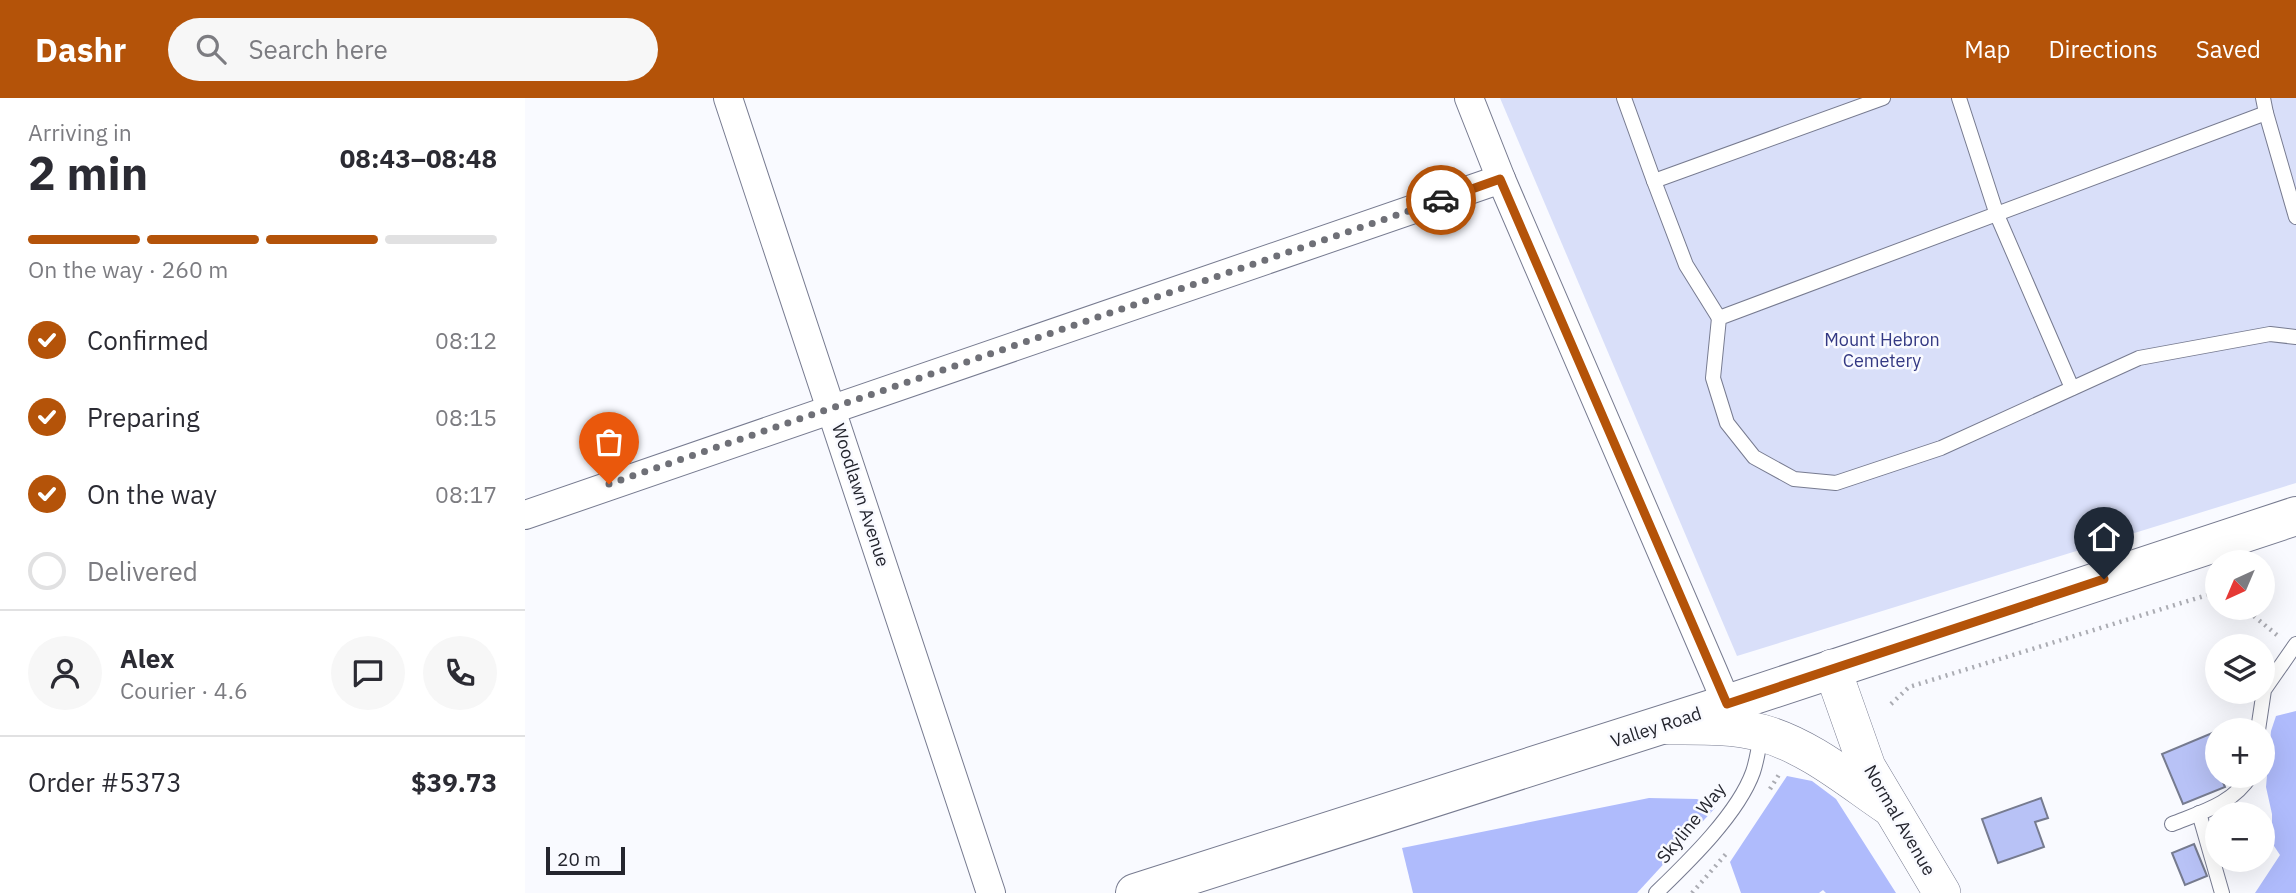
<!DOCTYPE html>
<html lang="en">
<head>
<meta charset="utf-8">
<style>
	body { margin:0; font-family:"IBM Plex Sans",sans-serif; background:#f7f7f7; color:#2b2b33; height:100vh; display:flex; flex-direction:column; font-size:26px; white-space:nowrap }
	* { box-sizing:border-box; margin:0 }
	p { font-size:23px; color:#7c7c81 }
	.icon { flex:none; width:38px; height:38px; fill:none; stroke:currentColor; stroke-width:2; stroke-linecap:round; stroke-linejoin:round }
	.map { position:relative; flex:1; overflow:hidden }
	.details { display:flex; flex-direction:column; background:#fff; width:525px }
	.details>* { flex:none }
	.needle { width:46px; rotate:224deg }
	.controls { position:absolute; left:1680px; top:452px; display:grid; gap:14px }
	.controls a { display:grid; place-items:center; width:70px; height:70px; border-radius:50%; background:#fff; box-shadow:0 7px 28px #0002; font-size:35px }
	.scale { position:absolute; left:21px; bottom:18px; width:79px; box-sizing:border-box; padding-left:7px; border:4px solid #24252e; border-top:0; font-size:19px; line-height:24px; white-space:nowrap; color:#24252e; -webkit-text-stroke:5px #f9faff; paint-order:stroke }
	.pin { position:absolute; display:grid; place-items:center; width:60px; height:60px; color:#fff; margin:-72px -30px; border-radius:50% 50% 50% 0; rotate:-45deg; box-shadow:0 0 7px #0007 }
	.pin .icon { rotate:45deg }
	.courier { position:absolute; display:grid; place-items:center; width:70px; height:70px; margin:-35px; border:5px solid #b45309; border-radius:50%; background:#fff; color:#222; box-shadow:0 2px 9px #0007 }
	.headline em { font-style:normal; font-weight:700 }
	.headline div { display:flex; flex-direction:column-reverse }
	.headline { display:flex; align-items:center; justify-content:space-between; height:119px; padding:0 28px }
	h1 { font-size:46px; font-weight:700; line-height:52px }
	.bar { display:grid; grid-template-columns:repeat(4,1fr); gap:10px 7px; align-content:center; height:84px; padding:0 28px }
	.bar i { height:9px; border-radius:5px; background:#e1e1e2 }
	.bar .active { background:#b45309 }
	.bar p { grid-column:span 4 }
	.line { display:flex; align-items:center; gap:18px; padding:0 28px; border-top:2px solid #e1e1e2 }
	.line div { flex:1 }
	.round { display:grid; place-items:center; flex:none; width:74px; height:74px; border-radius:37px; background:#f7f7f7 }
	ol { padding:0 28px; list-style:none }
	li { display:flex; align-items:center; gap:21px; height:77px }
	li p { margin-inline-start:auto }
	li .icon { padding:7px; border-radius:50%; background:#b45309; color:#fff; stroke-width:4 }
	li:last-child { color:#7c7c81 }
	li i { width:38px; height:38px; border:4px solid #e1e1e2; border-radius:50% }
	header { display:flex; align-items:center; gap:42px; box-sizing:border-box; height:98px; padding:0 35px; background:#b45309; color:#fff }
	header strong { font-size:33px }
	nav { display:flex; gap:38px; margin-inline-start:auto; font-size:24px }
	.search { width:490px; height:63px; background:#f7f7f7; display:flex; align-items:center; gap:18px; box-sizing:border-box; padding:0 24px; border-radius:38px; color:#7c7c81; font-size:26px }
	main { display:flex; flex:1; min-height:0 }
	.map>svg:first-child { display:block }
	.green { fill:#d9dff9 }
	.forest { fill:#afbbfc }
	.building { fill:#b8c2f6; stroke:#767b8f; stroke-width:2 }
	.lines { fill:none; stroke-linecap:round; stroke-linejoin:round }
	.service-casing { stroke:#777b90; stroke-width:16 }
	.minor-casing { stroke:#777b90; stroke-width:30 }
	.tertiary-casing { stroke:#777b90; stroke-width:38 }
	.secondary-casing { stroke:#777b90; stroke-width:40 }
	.path { stroke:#abacb3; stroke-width:4.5; stroke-dasharray:2 5; stroke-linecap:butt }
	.service { stroke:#fff; stroke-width:14 }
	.minor { stroke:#fff; stroke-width:28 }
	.tertiary { stroke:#fff; stroke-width:37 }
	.secondary { stroke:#fff; stroke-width:38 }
	.done { stroke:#6f7077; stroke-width:7; stroke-dasharray:0 12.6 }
	.route { stroke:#b45309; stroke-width:9 }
	.labels { text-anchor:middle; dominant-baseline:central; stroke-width:5; stroke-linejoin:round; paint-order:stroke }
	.park-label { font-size:18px; fill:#343983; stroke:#f9faff }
	.street-label { font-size:18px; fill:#24252e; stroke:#f9faff }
</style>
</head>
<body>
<header>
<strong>Dashr</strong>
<div class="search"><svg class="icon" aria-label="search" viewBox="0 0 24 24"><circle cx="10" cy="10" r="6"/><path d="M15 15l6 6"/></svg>Search here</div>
<nav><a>Map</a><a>Directions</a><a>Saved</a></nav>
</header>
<main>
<section class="details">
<div class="headline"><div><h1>2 min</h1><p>Arriving in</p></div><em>08:43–08:48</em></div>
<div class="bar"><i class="active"></i><i class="active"></i><i class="active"></i><i></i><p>On the way · 260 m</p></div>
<ol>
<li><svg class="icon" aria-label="check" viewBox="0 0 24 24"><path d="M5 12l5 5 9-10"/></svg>Confirmed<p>08:12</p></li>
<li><svg class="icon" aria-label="check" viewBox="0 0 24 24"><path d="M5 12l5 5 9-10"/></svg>Preparing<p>08:15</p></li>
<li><svg class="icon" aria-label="check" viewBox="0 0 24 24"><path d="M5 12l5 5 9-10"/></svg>On the way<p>08:17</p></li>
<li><i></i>Delivered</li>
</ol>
<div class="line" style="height:126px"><a class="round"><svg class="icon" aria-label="person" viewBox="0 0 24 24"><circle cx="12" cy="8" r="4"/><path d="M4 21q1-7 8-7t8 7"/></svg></a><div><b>Alex</b><p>Courier · 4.6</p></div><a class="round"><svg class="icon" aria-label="chat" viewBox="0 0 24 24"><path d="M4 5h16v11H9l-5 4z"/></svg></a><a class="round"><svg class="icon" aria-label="phone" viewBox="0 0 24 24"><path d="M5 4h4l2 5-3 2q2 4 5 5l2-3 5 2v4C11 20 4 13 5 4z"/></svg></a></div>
<div class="line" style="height:91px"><div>Order #5373</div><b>$39.73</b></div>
</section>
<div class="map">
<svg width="1771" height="795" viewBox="0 0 1771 795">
	<rect width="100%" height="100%" fill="#f9faff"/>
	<polygon class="green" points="975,0 1771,0 1771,385 1212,558"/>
	<g class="forest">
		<polygon points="1771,613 1771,795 1730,795 1755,757 1747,745 1747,716 1741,689 1746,633 1751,618"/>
		<polygon points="1262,678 1287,683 1311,701 1371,795 1301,795 1298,792 1294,795 1216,795 1205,764"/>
		<polygon points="1124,700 1172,701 1190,710 1112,795 888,795 877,750"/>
	</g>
	<g class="building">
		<polygon points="1692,633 1692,677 1695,677 1700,689 1658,706 1637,656"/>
		<polygon points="1516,700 1523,720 1510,724 1519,749 1473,765 1457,721"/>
		<polygon points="1669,746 1682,778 1660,787 1647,755"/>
	</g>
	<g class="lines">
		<defs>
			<g id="service">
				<polyline points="1099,0 1129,83"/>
				<polyline points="1434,0 1472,117 1547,290"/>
				<polyline points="1738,0 1741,15 1194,220 1188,280 1202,325 1229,359 1269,381 1311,385 1416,350 1614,260 1745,236 1771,239"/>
				<polyline points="1741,15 1771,119"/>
				<polyline points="1194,220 1161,167 1129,83 1358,0"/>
				<polyline points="1733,632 1739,592 1771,546"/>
				<polyline points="1674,715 1697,795"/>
				<path d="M1647,726c30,-12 61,-20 79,-49"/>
				<path d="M1131,795c32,-31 82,-79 97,-121 4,-12 6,-25 8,-38"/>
			</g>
			<g id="minor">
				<polyline points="203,0 466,795"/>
				<polyline points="944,0 976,81 1188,573 1202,606 1214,619"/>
				<polyline points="0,417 976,81"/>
			</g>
			<g id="tertiary">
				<polyline points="1307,570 1342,669 1417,795"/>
				<path d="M1144,628c31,0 63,-1 93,7 47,13 87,47 127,74"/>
			</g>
			<polyline id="secondary" points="610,795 1202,606 1771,418"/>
		</defs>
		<use href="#service" class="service-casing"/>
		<use href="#minor" class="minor-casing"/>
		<use href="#tertiary" class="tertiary-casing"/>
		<use href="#secondary" class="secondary-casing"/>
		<g class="path">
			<polyline points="1718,509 1753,538"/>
			<polyline points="1366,606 1384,589 1692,494"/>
			<polyline points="1245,691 1255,675"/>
			<polyline points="1167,795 1201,756"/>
		</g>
		<use href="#service" class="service"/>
		<use href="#minor" class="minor"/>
		<use href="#tertiary" class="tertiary"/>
		<use href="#secondary" class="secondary"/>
	</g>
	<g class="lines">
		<polyline class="done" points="84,386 916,102"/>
		<polyline class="route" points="916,102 975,81 1202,606 1579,481"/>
	</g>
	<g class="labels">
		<g class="park-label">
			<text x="1357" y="241">Mount Hebron<tspan x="1357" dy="21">Cemetery</tspan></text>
		</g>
		<g class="street-label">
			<text transform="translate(336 397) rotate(72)">Woodlawn Avenue</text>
			<text transform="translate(1131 629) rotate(-18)">Valley Road</text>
			<text transform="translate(1375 722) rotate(60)">Normal Avenue</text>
			<text transform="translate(1166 725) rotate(-51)">Skyline Way</text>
		</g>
	</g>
</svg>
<div class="controls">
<a><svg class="needle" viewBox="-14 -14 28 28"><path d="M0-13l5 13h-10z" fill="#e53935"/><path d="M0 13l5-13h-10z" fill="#7c7c81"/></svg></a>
<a><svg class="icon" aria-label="layers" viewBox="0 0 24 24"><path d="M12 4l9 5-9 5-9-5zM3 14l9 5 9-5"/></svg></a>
<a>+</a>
<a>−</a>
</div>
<div class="scale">20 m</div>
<div class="pin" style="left:84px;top:386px;background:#ea580c"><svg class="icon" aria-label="bag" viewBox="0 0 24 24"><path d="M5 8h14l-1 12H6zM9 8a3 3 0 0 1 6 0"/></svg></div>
<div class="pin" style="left:1579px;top:481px;background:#1f2937"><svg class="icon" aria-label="home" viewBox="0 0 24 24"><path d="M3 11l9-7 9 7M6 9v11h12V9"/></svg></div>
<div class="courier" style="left:916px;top:102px"><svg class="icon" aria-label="car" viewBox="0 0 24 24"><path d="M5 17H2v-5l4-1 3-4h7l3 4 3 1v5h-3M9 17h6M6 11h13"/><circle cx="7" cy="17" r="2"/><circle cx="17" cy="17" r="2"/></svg></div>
</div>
</main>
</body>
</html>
